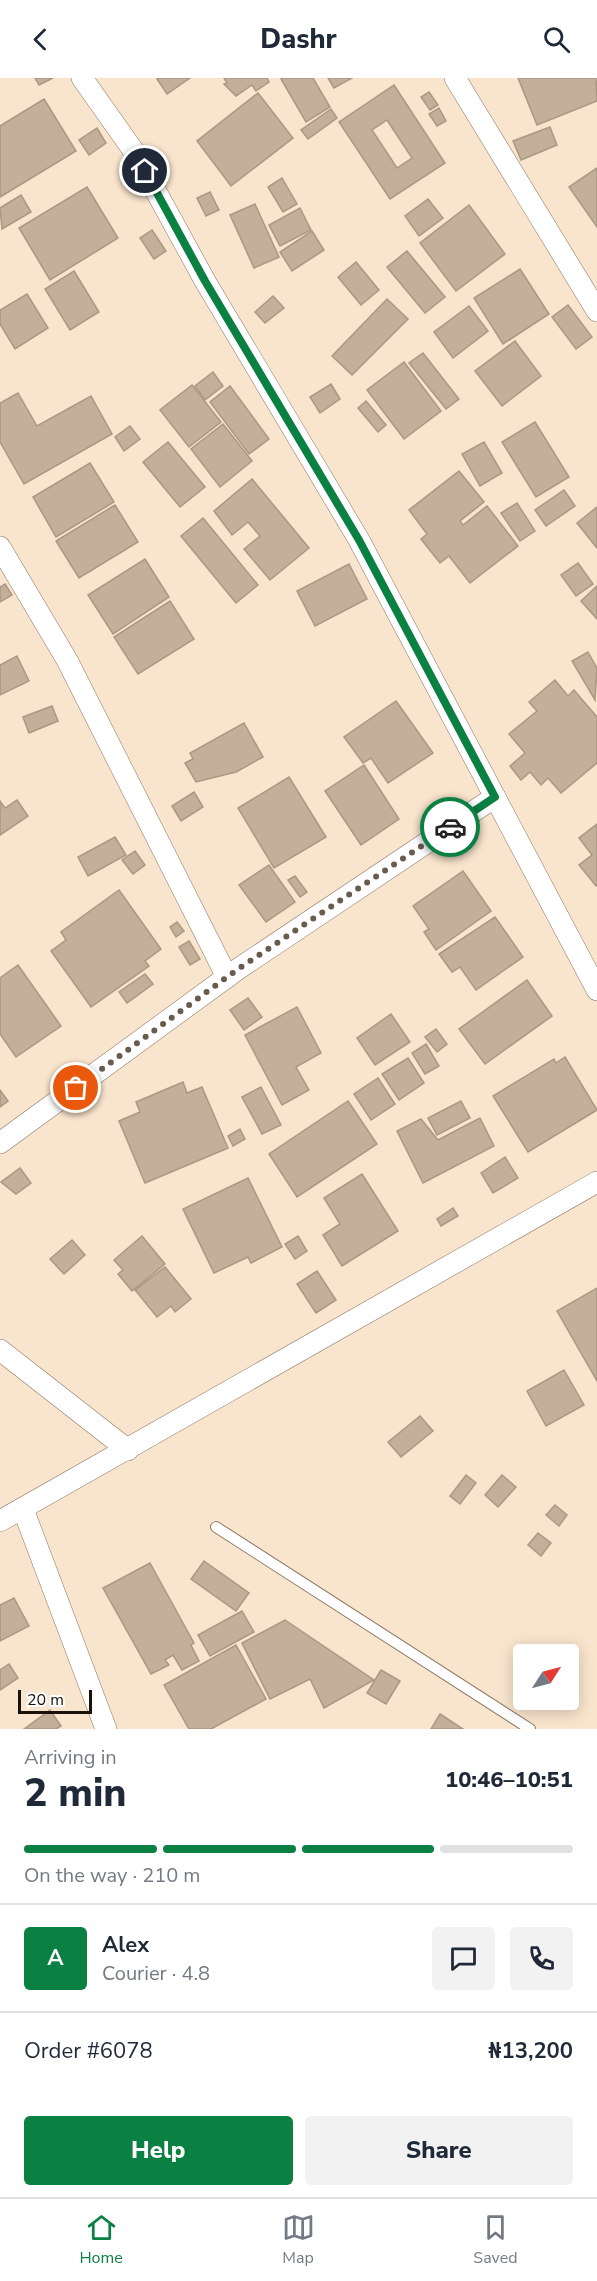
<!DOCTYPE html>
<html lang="en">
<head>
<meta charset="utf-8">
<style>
	body { margin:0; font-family:"Nunito Sans",sans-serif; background:#f2f2f3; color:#1f2937; height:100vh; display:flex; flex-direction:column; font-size:22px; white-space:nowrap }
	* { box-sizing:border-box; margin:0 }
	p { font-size:20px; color:#747a83 }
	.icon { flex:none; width:33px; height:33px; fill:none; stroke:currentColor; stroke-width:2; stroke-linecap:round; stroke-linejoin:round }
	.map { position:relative; height:1651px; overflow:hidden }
	.sheet { display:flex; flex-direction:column; background:#fff; flex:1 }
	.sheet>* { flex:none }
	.needle { width:39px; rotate:54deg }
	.tools { position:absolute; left:513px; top:1566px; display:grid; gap:12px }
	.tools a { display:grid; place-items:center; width:66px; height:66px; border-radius:6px; background:#fff; box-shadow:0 3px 15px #0003; font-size:30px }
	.scale { position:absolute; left:18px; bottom:15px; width:74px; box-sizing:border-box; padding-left:6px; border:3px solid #19120a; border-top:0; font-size:16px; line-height:21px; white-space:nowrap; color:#19120a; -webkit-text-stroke:4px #fff; paint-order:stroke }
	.pin { position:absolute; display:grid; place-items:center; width:51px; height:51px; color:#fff; margin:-26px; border:3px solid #fff; border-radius:50%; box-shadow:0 2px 6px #0007 }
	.courier { position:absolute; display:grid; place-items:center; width:60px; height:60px; margin:-30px; border:4px solid #0b8043; border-radius:50%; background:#fff; color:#222; box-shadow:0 2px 8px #0007 }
	.headline em { font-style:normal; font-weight:800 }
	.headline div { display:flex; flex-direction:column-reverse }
	.headline { display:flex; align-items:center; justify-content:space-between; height:102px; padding:0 24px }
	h1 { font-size:39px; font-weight:800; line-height:45px }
	.bar { display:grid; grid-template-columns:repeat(4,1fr); gap:9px 6px; align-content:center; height:72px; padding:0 24px }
	.bar i { height:8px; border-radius:4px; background:#e0e1e3 }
	.bar .current { background:#0b8043 }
	.bar p { grid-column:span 4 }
	.line { display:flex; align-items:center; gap:15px; padding:0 24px; border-top:2px solid #e0e1e3 }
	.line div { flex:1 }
	.round { display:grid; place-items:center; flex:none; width:63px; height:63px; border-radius:6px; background:#f2f2f3 }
	.cta { display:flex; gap:12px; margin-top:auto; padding:12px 24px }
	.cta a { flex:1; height:69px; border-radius:6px; background:#0b8043; color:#fff; font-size:24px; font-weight:800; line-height:69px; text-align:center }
	.cta a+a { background:#f2f2f3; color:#1f2937 }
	header { display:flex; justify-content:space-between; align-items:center; height:78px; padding:0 24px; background:#fff; font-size:27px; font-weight:800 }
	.menu { display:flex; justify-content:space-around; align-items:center; height:84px; border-top:2px solid #e0e1e3; background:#fff; font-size:16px; color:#747a83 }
	.menu a { display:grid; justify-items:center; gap:3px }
	.menu .current { color:#0b8043 }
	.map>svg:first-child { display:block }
	.building { fill:#c3af9a; stroke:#ab9883; stroke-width:1.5; fill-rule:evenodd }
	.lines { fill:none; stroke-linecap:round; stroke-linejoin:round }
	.lane-casing { stroke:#8b7864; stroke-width:12 }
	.street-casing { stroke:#8b7864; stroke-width:22 }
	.lane { stroke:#fff; stroke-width:10 }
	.street { stroke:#fff; stroke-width:21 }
	.done { stroke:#675c4e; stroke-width:6; stroke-dasharray:0 10.8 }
	.route { stroke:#0b8043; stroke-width:8 }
</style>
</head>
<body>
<header><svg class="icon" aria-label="back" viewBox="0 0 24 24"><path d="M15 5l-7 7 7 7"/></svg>Dashr<svg class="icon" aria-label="search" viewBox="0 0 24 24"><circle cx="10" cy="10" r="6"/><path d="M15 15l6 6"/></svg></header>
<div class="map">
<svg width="597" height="1651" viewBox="0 0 597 1651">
	<rect width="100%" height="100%" fill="#f9e4cd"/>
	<g class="building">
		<polygon points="35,0 53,0 39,7"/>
		<polygon points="159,0 190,0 167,16 157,1"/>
		<polygon points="224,0 267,0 269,4 256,13 252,7 236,18 224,6 227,5"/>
		<polygon points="283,0 313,0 330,29 306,44 281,1"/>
		<polygon points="328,0 352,0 334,10"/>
		<polygon points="518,0 596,0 597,23 537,47"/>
		<path d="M394,7l51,78 -55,36 -51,-77zM387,42l25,38 -15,10 -25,-38z"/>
		<polygon points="429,14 438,27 430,32 421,19"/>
		<polygon points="258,15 293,60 231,108 197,63"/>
		<polygon points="44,21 76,73 0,119 0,48"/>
		<polygon points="439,30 446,43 437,48 429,36"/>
		<polygon points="331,31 337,40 308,61 301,52"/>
		<polygon points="550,49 557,67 521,82 513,63"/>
		<polygon points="97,50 106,65 89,77 79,62"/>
		<polygon points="597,90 597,149 569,109"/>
		<polygon points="282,100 297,126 283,134 268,109"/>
		<polygon points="87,109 118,160 50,202 19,150"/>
		<polygon points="210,114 219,132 206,138 197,120"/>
		<polygon points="21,117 31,134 2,151 0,130"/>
		<polygon points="428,121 443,140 419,158 405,138"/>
		<polygon points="255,126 279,179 254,190 230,137"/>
		<polygon points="469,127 505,176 456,213 420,165"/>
		<polygon points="300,130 311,152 280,168 269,147"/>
		<polygon points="152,152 166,173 154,181 140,160"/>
		<polygon points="312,153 324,172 292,193 280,174"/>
		<polygon points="407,173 445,219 425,235 387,189"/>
		<polygon points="356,184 379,212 361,227 338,199"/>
		<polygon points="520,191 549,236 503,266 474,220"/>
		<polygon points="74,193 99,234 70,252 45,211"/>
		<polygon points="27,216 48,250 15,271 0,246 0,232"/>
		<polygon points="273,218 284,230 265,245 255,234"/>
		<polygon points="387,221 408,241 352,297 332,278"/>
		<polygon points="568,227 592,259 576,271 552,239"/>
		<polygon points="469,228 488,253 453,280 434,254"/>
		<polygon points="515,263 541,298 502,328 475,293"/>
		<polygon points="423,275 459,321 446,331 409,285"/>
		<polygon points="404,284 441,333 404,361 367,312"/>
		<polygon points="213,294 223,308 205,322 195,308"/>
		<polygon points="331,306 340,321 320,335 310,319"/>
		<polygon points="192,307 221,344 189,369 160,332"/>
		<polygon points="230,308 269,361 249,376 210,324"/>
		<polygon points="18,315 37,348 91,318 112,356 24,406 0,364 0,325"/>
		<polygon points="366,323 386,347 378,354 358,330"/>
		<polygon points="535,344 569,399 536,419 502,364"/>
		<polygon points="223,346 252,383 220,409 191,371"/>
		<polygon points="130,348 140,361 124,373 115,359"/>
		<polygon points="168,364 205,409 180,429 143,384"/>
		<polygon points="484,364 502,395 480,408 462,376"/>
		<polygon points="90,385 114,424 56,459 33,419"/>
		<polygon points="459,393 484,424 460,443 463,447 487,428 518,468 470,505 449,478 440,485 421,461 427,456 409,432"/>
		<polygon points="252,401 309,470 270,502 244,471 260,458 248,444 232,457 214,433"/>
		<polygon points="564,412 575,428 546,448 535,432"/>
		<polygon points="517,425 535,453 520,463 501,435"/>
		<polygon points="115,427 138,464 79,500 56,463"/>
		<polygon points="597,429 597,470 577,445"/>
		<polygon points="203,440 258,507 236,525 181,458"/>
		<polygon points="145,481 169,519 113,556 88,517"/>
		<polygon points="578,485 593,506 576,518 561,497"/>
		<polygon points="349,486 367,521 315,548 297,513"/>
		<polygon points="5,506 12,517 0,524 0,509"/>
		<polygon points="597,508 597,541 581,523"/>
		<polygon points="170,523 194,561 138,596 114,559"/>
		<polygon points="588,574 597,590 595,622 572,583"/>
		<polygon points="17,578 29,603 0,617 0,587"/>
		<polygon points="555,602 568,618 574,612 597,639 597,685 561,715 548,700 541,707 530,694 521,702 510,688 525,675 509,656 537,633 529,624"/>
		<polygon points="396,623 433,675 388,705 371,680 363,685 344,659"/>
		<polygon points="52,628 58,643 29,655 23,639"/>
		<polygon points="244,645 263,679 236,694 196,704 185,685 193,681 190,675"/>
		<polygon points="364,687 399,741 361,767 325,713"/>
		<polygon points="289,699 326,759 274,790 238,730"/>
		<polygon points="194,714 203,729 181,743 172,728"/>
		<polygon points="17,722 28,738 0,757 0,723 5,730"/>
		<polygon points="597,746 597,807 596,808 579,787 592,777 579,760"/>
		<polygon points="115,759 126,777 88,798 78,779"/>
		<polygon points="135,773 145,787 133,796 122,782"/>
		<polygon points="269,787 295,824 266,844 239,807"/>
		<polygon points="463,793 491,833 436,872 424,854 429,851 413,828"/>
		<polygon points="295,798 307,814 300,819 288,802"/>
		<polygon points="119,812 161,871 145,883 149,888 91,929 51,873 66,862 61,854"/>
		<polygon points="495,839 523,879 476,912 460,889 452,894 439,876"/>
		<polygon points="177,844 184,853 176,859 170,849"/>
		<polygon points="189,863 200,881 190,887 179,869"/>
		<polygon points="18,887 61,948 16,979 0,956 0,900"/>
		<polygon points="145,896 153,906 127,925 119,914"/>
		<polygon points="527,902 552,938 485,986 459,951"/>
		<polygon points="248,920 262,939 244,952 230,932"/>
		<polygon points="297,929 321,975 296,989 309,1012 282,1027 245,957"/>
		<polygon points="391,936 410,964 375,987 357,960"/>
		<polygon points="436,951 447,966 437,974 425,959"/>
		<polygon points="426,966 439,988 425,996 412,975"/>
		<polygon points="565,979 597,1032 528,1074 493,1018 554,981 556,985"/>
		<polygon points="408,980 424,1005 399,1022 382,996"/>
		<polygon points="378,1000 395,1026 371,1042 354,1016"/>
		<polygon points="183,1004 187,1015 202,1009 228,1070 145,1105 119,1043 140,1034 136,1024"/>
		<polygon points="261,1009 281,1047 262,1056 242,1019"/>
		<polygon points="0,1012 8,1023 0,1029"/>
		<polygon points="348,1023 377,1066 297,1119 269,1076"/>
		<polygon points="461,1023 470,1040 437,1057 428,1040"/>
		<polygon points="480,1040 494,1068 423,1105 397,1053 421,1041 438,1062"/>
		<polygon points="240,1051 245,1061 233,1068 228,1058"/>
		<polygon points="505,1079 518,1100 493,1115 481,1095"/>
		<polygon points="20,1090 31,1105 16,1116 1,1104"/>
		<polygon points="362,1096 398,1153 342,1188 323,1157 340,1146 324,1120"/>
		<polygon points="248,1100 282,1169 251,1185 248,1179 214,1195 183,1131"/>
		<polygon points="453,1130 458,1138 441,1148 437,1141"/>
		<polygon points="142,1158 165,1186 132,1213 118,1196 123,1192 114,1182"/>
		<polygon points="298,1158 307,1173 295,1181 285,1166"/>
		<polygon points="72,1162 85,1177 64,1196 50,1181"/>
		<polygon points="165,1189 191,1221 175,1234 171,1228 157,1239 135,1212"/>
		<polygon points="317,1193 336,1222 316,1235 297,1206"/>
		<polygon points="597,1210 597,1303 557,1233"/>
		<polygon points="564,1292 584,1327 546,1348 527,1313"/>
		<polygon points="420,1338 433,1353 401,1379 388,1364"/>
		<polygon points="466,1397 476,1405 460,1426 450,1418"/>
		<polygon points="502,1397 516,1409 498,1429 485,1417"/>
		<polygon points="555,1427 567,1437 559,1448 546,1437"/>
		<polygon points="538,1455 551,1465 541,1478 528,1467"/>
		<polygon points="204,1483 249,1515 236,1533 191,1501"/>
		<polygon points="150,1485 194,1565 191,1567 199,1583 182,1592 173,1577 165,1582 169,1587 151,1596 103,1510"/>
		<polygon points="14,1520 29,1548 0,1563 0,1527"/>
		<polygon points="242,1533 254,1554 210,1578 198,1557"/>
		<polygon points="285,1542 374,1602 324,1630 310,1601 270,1621 242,1565"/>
		<polygon points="236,1567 266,1621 211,1651 189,1651 164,1607"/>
		<polygon points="9,1586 18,1600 0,1612 0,1592"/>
		<polygon points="381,1592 400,1603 386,1626 367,1615"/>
		<polygon points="50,1632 61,1648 56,1651 24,1651"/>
		<polygon points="440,1636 463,1651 431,1651"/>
	</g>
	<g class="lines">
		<defs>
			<polyline id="lane" points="216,1449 530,1651"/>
			<g id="street">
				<polyline points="82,0 135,75 205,203 359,462 597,912"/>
				<polyline points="455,0 597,233"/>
				<polyline points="0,469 67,582 227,899"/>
				<polyline points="0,1065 238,891 495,719"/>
				<polyline points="0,1272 128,1372"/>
				<polyline points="23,1431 106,1651"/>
				<polyline points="0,1443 597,1104"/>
			</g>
		</defs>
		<use href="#lane" class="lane-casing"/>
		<use href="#street" class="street-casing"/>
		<use href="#lane" class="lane"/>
		<use href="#street" class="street"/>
	</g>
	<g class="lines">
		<polyline class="done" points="76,1010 238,891 450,749"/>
		<polyline class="route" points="145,93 205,203 359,462 495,719 450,749"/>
	</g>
</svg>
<div class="tools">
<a><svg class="needle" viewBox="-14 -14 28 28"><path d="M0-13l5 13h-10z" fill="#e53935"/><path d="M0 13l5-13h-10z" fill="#747a83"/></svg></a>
</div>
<div class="scale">20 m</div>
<div class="pin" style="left:76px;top:1010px;background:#ea580c"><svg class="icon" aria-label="bag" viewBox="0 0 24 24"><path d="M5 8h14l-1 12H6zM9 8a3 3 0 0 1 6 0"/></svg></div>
<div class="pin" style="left:145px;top:93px;background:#1f2937"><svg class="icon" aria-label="home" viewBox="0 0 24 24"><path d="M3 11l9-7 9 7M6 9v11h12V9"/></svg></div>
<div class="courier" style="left:450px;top:749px"><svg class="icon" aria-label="car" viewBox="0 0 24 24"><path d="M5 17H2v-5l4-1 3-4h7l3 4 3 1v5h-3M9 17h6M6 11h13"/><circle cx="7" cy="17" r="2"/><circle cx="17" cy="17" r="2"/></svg></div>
</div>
<section class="sheet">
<div class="headline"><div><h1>2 min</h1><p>Arriving in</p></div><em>10:46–10:51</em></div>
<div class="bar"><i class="current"></i><i class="current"></i><i class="current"></i><i></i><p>On the way · 210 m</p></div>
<div class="line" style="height:108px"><b class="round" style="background:#0b8043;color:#fff">A</b><div><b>Alex</b><p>Courier · 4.8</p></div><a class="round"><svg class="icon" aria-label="chat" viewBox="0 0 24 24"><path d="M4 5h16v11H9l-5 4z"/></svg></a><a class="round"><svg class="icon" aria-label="phone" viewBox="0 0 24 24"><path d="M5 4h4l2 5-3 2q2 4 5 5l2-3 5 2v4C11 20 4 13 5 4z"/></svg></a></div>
<div class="line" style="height:78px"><div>Order #6078</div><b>₦13,200</b></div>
<div class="cta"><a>Help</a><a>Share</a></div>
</section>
<nav class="menu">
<a class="current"><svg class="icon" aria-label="home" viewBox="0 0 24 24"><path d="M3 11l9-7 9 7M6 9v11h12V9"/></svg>Home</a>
<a><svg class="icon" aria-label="map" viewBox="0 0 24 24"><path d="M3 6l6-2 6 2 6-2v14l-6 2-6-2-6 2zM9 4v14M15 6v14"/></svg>Map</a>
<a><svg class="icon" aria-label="saved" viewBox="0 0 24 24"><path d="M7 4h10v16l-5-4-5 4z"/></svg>Saved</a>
</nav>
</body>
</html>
